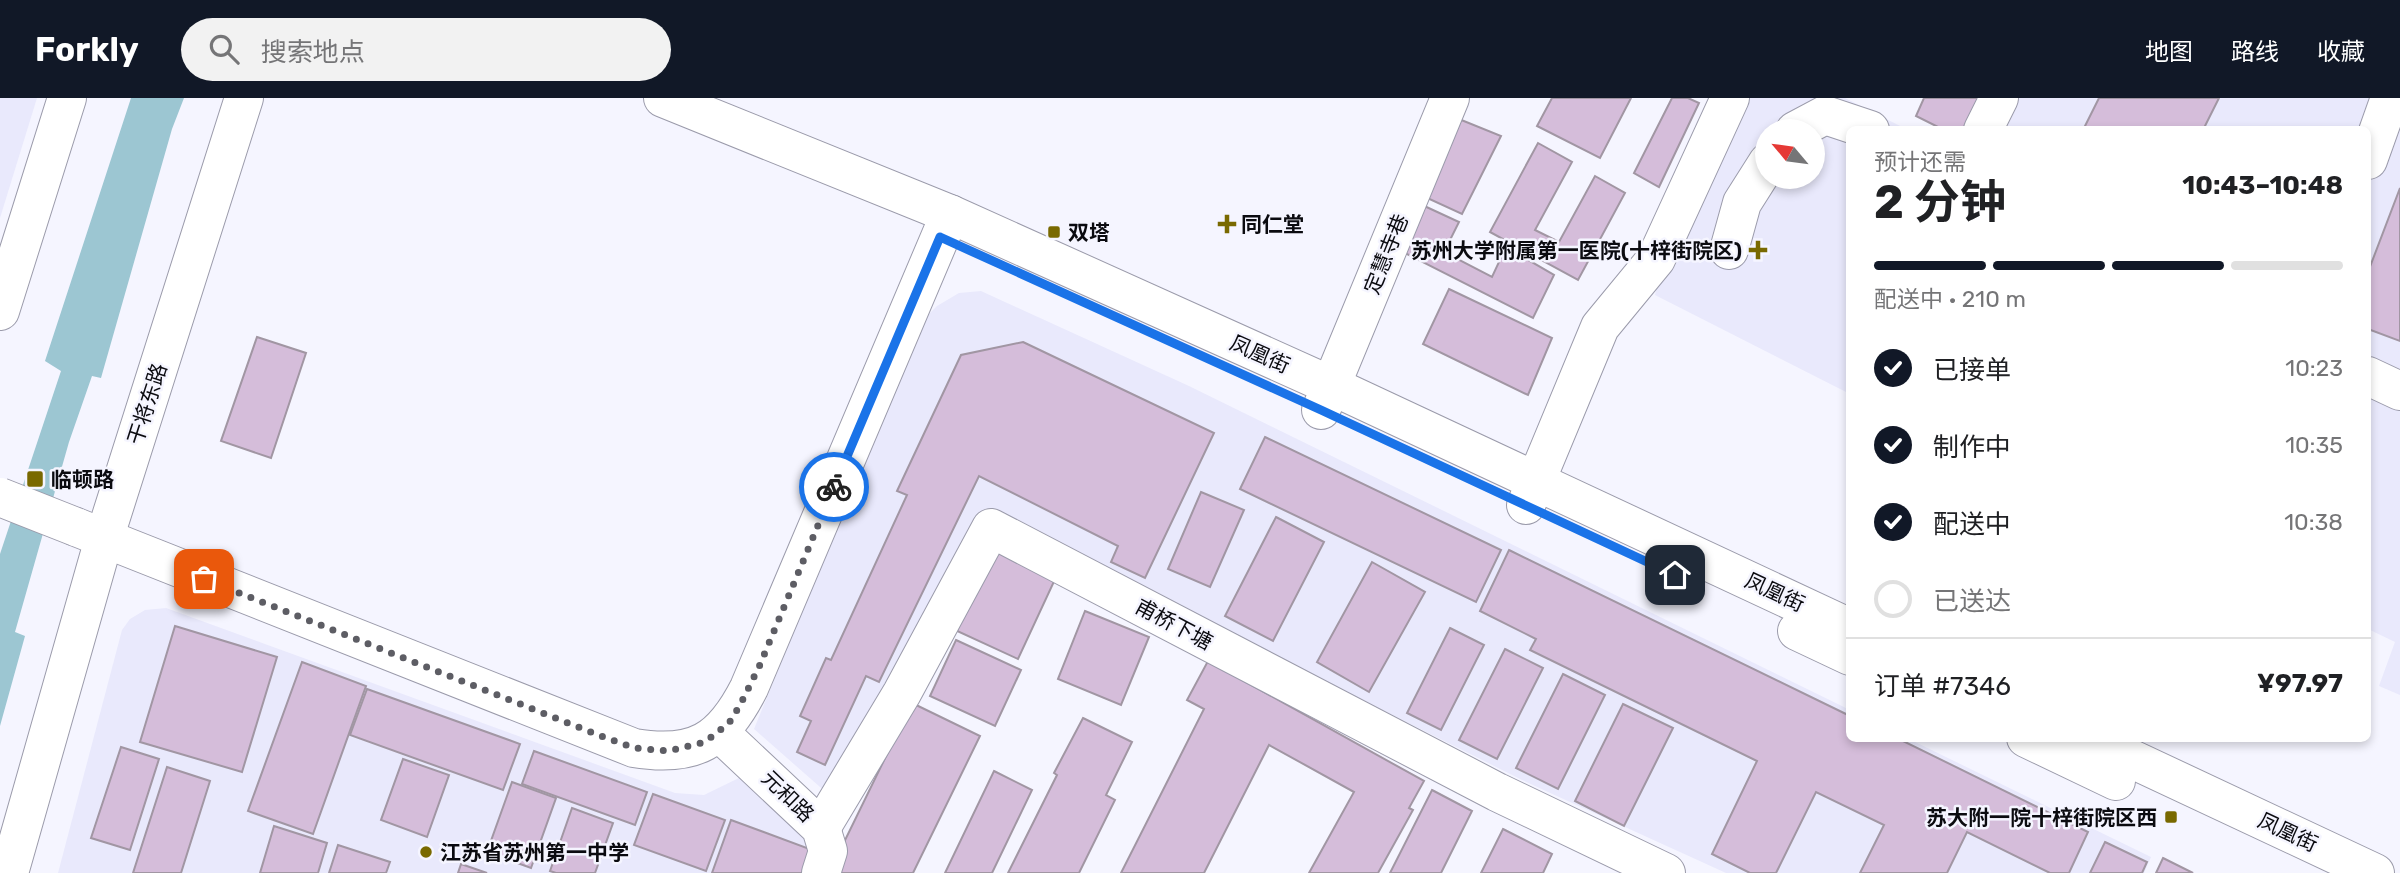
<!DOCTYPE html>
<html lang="zh">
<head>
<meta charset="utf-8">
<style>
	body { margin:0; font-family:Rubik,"Noto Sans SC",sans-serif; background:#f2f2f2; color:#202124; height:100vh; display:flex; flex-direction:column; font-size:26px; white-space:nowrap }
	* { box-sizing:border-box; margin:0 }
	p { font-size:23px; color:#757577 }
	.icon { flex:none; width:38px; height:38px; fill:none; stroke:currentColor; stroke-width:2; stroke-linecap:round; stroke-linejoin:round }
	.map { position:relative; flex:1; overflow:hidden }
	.panel { position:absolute; left:1846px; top:28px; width:525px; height:616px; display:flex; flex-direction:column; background:#fff; border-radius:10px; box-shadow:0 4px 10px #0003 }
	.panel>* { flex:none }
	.needle { width:46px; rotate:299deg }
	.buttons { position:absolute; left:1755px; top:21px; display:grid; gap:14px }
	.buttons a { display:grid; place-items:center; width:70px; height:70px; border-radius:50%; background:#fff; box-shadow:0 4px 10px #0003; font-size:35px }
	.pin { position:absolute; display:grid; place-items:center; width:60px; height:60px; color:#fff; margin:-30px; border-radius:14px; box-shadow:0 4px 10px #0006 }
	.courier { position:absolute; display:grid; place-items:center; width:70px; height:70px; margin:-35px; border:5px solid #1a73e8; border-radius:50%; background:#fff; color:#222; box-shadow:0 2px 9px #0007 }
	.overview em { font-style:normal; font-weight:700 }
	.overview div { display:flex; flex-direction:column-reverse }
	.overview { display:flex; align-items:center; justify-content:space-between; height:119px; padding:0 28px }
	h1 { font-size:46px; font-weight:700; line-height:52px }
	.bar { display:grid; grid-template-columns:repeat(4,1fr); gap:10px 7px; align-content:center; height:84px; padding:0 28px }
	.bar i { height:9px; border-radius:5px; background:#e0e0e0 }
	.bar .active { background:#111827 }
	.bar p { grid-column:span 4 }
	.line { display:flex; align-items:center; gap:18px; padding:0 28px; border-top:2px solid #e0e0e0 }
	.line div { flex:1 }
	ol { padding:0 28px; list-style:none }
	li { display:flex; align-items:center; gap:21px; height:77px }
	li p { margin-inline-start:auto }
	li .icon { padding:7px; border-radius:50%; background:#111827; color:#fff; stroke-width:4 }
	li:last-child { color:#757577 }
	li i { width:38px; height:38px; border:4px solid #e0e0e0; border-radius:50% }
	header { display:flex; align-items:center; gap:42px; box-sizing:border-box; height:98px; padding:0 35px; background:#111827; color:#fff }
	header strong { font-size:33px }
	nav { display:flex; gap:38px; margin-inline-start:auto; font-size:24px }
	.search { width:490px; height:63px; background:#f2f2f2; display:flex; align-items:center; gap:18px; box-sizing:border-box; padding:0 24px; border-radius:38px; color:#757577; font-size:26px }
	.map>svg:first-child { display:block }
	.built { fill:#e9e9fc; fill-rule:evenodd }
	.water { fill:#9cc6d2 }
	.building { fill:#d5bdda; stroke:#a196a3; stroke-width:2 }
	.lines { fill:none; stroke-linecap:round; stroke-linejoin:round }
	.minor-casing { stroke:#9b9bab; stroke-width:40 }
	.major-casing { stroke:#9b9bab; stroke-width:40 }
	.minor { stroke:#fff; stroke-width:38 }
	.major { stroke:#fff; stroke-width:38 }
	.major-bridge-casing { stroke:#9b9bab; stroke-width:40; stroke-linecap:butt }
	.major-bridge { stroke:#fff; stroke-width:38 }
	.done { stroke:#5d5d64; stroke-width:7; stroke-dasharray:0 12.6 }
	.route { stroke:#1a73e8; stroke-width:9 }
	.poi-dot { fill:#796900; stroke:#f5f5ff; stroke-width:2.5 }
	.labels { text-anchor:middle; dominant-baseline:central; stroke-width:5; stroke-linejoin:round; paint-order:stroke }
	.poi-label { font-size:21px; font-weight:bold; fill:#0b0b10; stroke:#f5f5ff; text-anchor:start }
	.street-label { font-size:21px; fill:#0b0b10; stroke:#f5f5ff }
</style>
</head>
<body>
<header>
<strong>Forkly</strong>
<div class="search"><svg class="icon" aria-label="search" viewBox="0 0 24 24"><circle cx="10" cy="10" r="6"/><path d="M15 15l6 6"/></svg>搜索地点</div>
<nav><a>地图</a><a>路线</a><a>收藏</a></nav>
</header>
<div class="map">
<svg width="2400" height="775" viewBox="0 0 2400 775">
	<rect width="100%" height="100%" fill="#f5f5ff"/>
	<g class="built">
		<polygon points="0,0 37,0 0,120"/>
		<path d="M1734,0h111l61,31 -56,1v264l-195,-99 22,-91zM1768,33h45v46h-45z"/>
		<polygon points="1976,0 2400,0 2400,597 2379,588 2395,544 2368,531 2368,32 1960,32"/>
		<polygon points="981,193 1189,288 1850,612 1850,640 1909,641 2151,759 2144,775 1726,775 1522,682 984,412 828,696 754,631 920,225 937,208 959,195"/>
		<polygon points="166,510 675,695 704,697 743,678 817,748 807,775 58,775 122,532 130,521 145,512"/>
	</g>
	<polygon class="water" points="131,0 184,0 172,31 101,280 92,278 69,344 15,534 25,538 0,628 0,456 61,273 45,263"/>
	<g class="building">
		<polygon points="1552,0 1631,0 1600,60 1537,28"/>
		<polygon points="1672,0 1688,0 1699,5 1659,89 1634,75"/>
		<polygon points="1924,0 2000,0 1985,32 1944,32 1916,18"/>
		<polygon points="2099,0 2219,0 2203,32 2083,32"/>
		<polygon points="1449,17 1501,38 1462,116 1412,93"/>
		<polygon points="1538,45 1572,64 1535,132 1559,144 1595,78 1625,95 1578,182 1490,134"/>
		<polygon points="2400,90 2400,243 2368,231 2368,174"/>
		<polygon points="1420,106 1459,124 1444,154 1492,179 1506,149 1554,177 1533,220 1401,153"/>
		<polygon points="1449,191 1552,240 1528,297 1423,246"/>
		<polygon points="257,239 306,255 271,360 221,343"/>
		<polygon points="1023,244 1214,335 1145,480 1111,464 1118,448 979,378 879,584 866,578 825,667 797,654 811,623 800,618 826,560 831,562 907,397 897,393 961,257"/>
		<polygon points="1265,339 1501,452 1476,504 1240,391"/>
		<polygon points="1201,394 1244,412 1210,489 1168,471"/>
		<polygon points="1276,419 1324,444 1273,543 1225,518"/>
		<polygon points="994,448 1057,477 1018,561 955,532"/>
		<polygon points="1509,452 1850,618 1850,640 1897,640 2088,734 2069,775 2050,775 1967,734 1947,775 1860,775 1884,727 1816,694 1776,775 1750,775 1712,756 1757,663 1530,552 1536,541 1480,513"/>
		<polygon points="1372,464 1425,494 1369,594 1317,564"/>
		<polygon points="1085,513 1149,539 1121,607 1058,581"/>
		<polygon points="175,528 277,559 242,674 140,644"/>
		<polygon points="1450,530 1484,547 1441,632 1407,615"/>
		<polygon points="956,542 1021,572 995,628 930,598"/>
		<polygon points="1505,551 1543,570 1497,661 1459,642"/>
		<polygon points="1208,563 1424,683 1409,710 1413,712 1378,775 1309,775 1354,694 1269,647 1204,775 1121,775 1204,611 1187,602"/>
		<polygon points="302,564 366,588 313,736 248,713"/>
		<polygon points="1563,576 1605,597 1558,691 1516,670"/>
		<polygon points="367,591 520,646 503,692 350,637"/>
		<polygon points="912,605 980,638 913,775 829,775"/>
		<polygon points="1623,606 1673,630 1624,728 1575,703"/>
		<polygon points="1083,620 1132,644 1106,697 1115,702 1079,775 1008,775 1057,677 1054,675"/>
		<polygon points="121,649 159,661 130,752 91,740"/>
		<polygon points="534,653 647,694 635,727 522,686"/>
		<polygon points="403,661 449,677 427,739 381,722"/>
		<polygon points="167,669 210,683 181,775 133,775"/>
		<polygon points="994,673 1032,692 992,775 945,775"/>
		<polygon points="512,684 556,700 531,770 487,754"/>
		<polygon points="1432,692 1472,713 1441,775 1390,775"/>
		<polygon points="653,696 725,722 706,773 634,747"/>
		<polygon points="572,710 613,725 595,775 556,775 550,773"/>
		<polygon points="731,722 815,753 807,775 712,775"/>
		<polygon points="274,728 327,745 318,775 260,775"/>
		<polygon points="1503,731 1552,756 1543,775 1481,775"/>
		<polygon points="2105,744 2147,764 2142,775 2090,775"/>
		<polygon points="338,747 390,764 386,775 329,775"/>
		<polygon points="2163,760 2193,775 2156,775"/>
		<polygon points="461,766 487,775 458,775"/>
	</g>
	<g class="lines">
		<defs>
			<g id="minor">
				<polyline points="1983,32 1999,0"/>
				<polyline points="1795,33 1825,17 1870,32"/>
				<polyline points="2368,62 2390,0"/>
				<polyline points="1729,152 1742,105 1768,64"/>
				<polyline points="2368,278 2400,293"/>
				<polyline points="1321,312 1450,0"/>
				<polyline points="1526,407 1600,229 1656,161 1730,0"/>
				<polyline points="719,634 821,730 828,753 821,775"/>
				<polyline points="821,730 902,595 991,430 1497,694 1666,775"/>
			</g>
			<g id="major">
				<polyline points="663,0 950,116 1332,288 1850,530"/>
				<polyline points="0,213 67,0"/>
				<path d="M76,429l558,221c61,10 88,-7 115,-60l201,-474"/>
				<polyline points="1797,533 1850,558"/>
				<polyline points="2026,640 2116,683"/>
				<polyline points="2087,640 2375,775"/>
				<polyline points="9,775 104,441 244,0"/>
			</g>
		</defs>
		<use href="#minor" class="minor-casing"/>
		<use href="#major" class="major-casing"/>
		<use href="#minor" class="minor"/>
		<use href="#major" class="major"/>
		<defs>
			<polyline id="major-bridge" points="0,399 76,429"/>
		</defs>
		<use href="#major-bridge" class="major-bridge-casing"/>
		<use href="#major-bridge" class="major-bridge"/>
	</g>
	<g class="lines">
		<polyline class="done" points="204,481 601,638 634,650 668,653 705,644 729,625 740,607 759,569 834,389"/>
		<polyline class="route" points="834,389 940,139 1321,312 1675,477"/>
	</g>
	<g class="poi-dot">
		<path d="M1223.5 115.5h7v7h7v7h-7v7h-7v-7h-7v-7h7z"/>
		<rect x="1047" y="127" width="14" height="14" rx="3.5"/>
		<path d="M1754.5 141.5h7v7h7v7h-7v7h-7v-7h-7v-7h7z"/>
		<rect x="26" y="372" width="18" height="18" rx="3.5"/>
		<rect x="2164" y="712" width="14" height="14" rx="3.5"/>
		<circle cx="426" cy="754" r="7"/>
	</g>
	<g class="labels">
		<g class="poi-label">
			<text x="1241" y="126">同仁堂</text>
			<text x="1068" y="134">双塔</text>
			<text x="1742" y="152" text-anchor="end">苏州大学附属第一医院(十梓街院区)</text>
			<text x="51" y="381">临顿路</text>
			<text x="2157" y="719" text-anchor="end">苏大附一院十梓街院区西</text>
			<text x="440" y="754">江苏省苏州第一中学</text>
		</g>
		<g class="street-label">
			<text transform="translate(1386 156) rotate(-68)">定慧寺巷</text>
			<text transform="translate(1260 256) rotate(24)">凤凰街</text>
			<text transform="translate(147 306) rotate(-72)">干将东路</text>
			<text transform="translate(1775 494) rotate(25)">凤凰街</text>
			<text transform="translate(1174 526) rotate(28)">甫桥下塘</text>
			<text transform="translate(788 698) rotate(44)">元和路</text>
			<text transform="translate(2288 734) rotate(25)">凤凰街</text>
		</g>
	</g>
</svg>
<div class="buttons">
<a><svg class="needle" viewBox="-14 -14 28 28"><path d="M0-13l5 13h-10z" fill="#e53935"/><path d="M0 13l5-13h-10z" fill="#757577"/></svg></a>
</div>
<div class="pin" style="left:204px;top:481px;background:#ea580c"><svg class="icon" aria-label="bag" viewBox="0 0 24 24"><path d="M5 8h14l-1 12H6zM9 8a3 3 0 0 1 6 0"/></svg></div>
<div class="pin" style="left:1675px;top:477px;background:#1f2937"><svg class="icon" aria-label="home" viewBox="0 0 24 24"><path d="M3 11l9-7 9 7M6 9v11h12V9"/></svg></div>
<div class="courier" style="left:834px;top:389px"><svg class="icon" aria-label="bike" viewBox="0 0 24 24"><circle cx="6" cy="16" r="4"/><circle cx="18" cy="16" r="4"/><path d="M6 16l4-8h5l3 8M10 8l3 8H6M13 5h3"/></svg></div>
<section class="panel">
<div class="overview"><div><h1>2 分钟</h1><p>预计还需</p></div><em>10:43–10:48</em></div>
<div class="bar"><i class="active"></i><i class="active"></i><i class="active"></i><i></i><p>配送中 · 210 m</p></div>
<ol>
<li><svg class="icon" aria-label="check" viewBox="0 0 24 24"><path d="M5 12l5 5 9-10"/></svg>已接单<p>10:23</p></li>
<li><svg class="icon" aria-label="check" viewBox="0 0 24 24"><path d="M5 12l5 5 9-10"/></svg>制作中<p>10:35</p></li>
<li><svg class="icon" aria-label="check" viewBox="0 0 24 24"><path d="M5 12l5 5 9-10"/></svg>配送中<p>10:38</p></li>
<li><i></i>已送达</li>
</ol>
<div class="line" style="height:91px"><div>订单 #7346</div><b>¥97.97</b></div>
</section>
</div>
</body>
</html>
